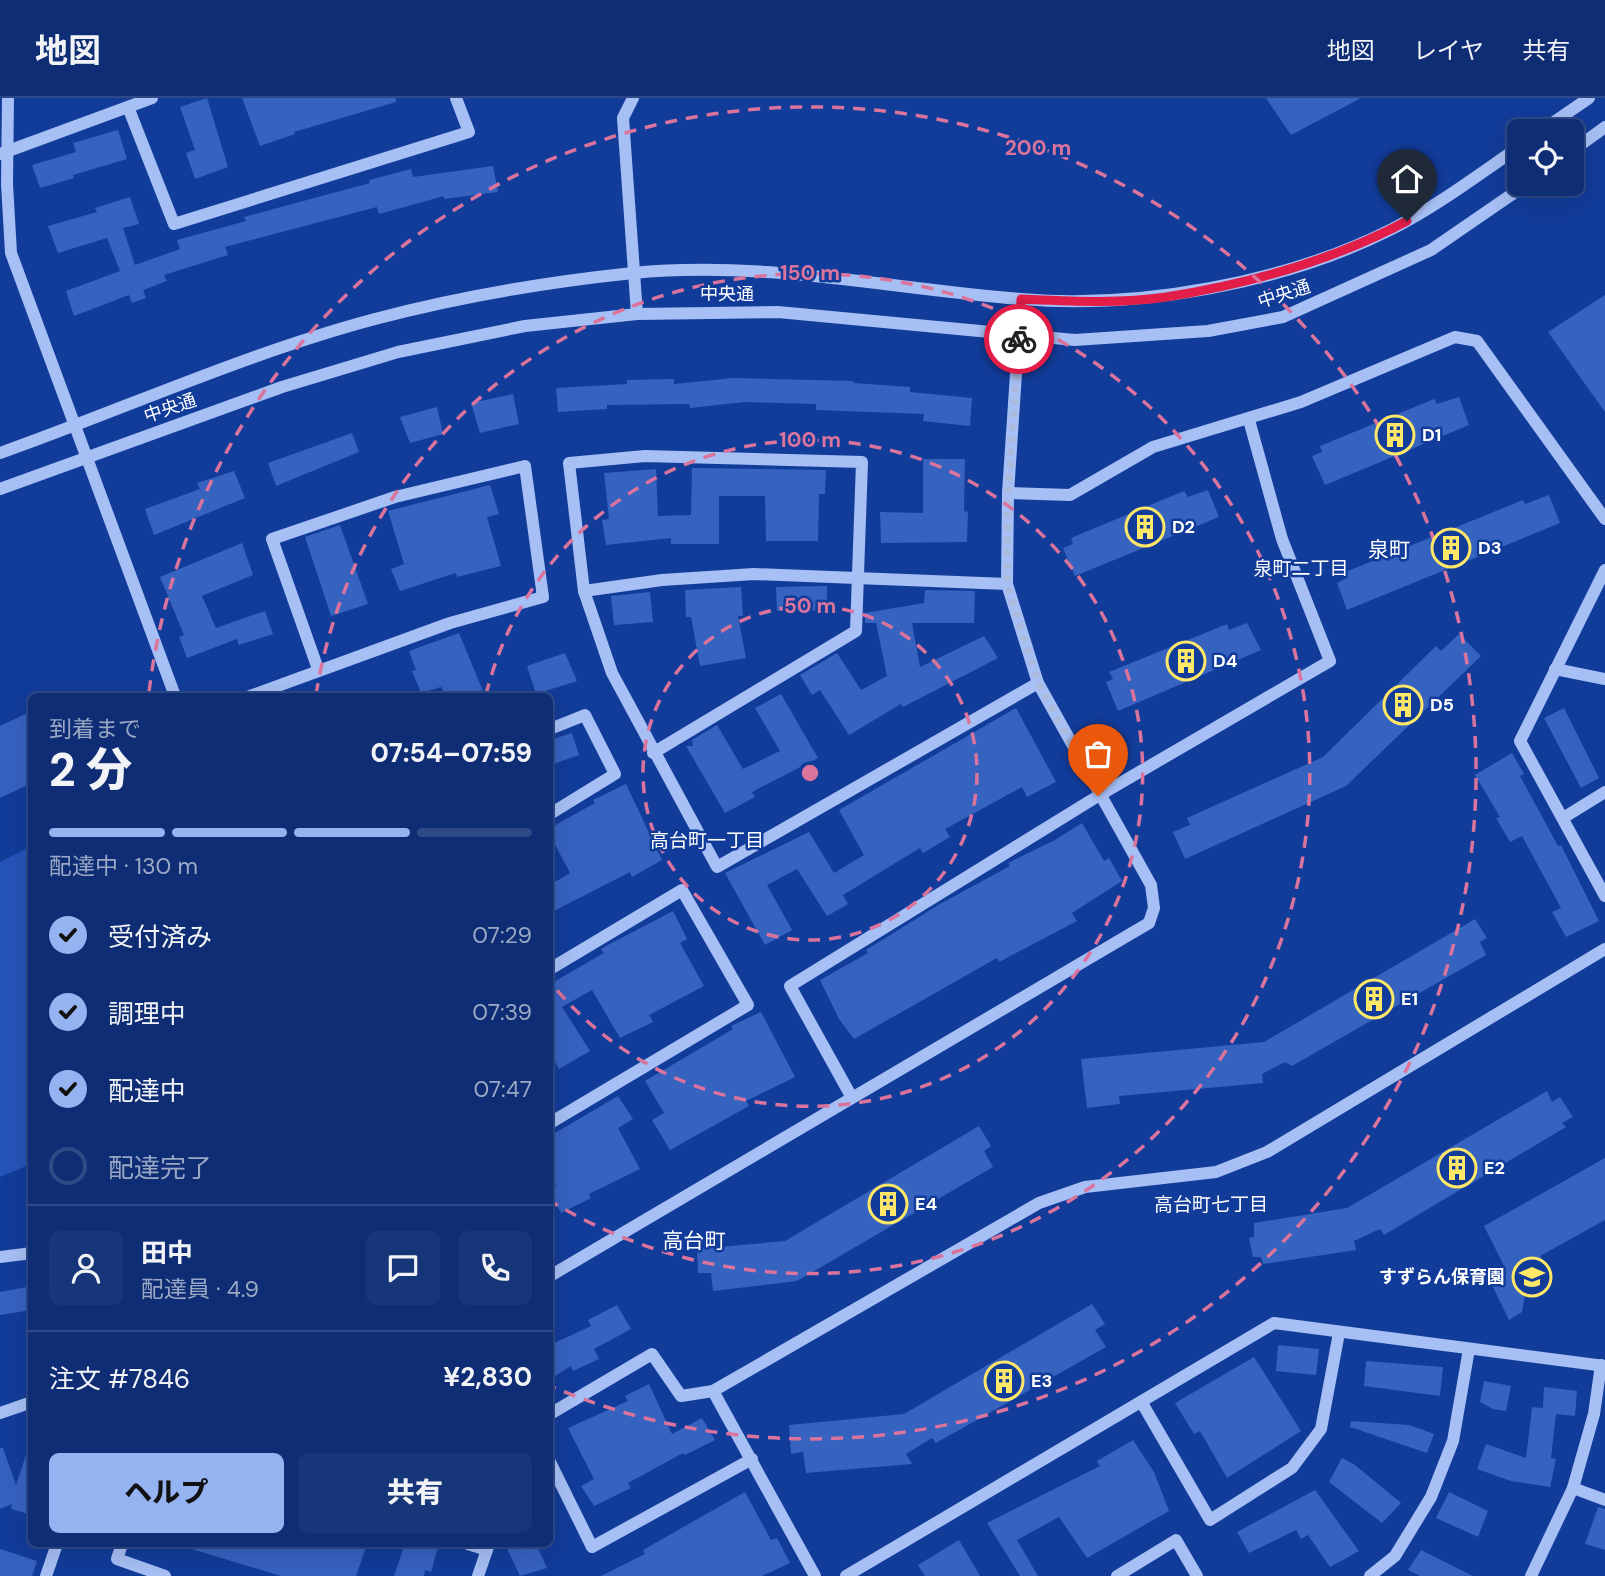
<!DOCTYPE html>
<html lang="ja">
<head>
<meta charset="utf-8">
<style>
	body { margin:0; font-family:"DM Sans","Noto Sans JP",sans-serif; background:#173579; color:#f1f3f6; height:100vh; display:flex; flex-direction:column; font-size:26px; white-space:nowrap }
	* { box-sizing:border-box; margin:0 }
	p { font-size:23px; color:#9ba8c5 }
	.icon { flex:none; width:38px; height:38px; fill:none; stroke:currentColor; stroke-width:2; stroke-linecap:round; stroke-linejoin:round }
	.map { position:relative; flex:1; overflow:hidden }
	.sheet { position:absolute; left:28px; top:595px; width:525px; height:854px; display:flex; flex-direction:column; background:#0e2d74; border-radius:10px; box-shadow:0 7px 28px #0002,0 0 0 2px #2e4986 }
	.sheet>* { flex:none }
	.buttons { position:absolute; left:1507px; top:21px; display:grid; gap:14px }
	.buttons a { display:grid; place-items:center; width:77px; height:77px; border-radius:10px; background:#0e2d74; box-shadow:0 7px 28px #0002,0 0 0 2px #2e4986; font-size:35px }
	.pin { position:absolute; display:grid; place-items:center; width:60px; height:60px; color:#fff; margin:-72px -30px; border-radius:50% 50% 50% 0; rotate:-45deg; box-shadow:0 0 7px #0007 }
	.pin .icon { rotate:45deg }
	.courier { position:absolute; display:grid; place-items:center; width:70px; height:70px; margin:-35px; border:5px solid #e11d48; border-radius:50%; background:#fff; color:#222; box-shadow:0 2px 9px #0007 }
	.overview em { font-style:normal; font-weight:800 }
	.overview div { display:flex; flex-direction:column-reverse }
	.overview { display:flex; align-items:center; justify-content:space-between; height:119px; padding:0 21px }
	h1 { font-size:46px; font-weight:800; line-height:52px }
	.bar { display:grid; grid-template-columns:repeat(4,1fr); gap:10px 7px; align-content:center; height:84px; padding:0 21px }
	.bar i { height:9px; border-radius:5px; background:#2e4986 }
	.bar .on { background:#95b2f1 }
	.bar p { grid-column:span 4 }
	.line { display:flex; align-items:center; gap:18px; padding:0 21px; border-top:2px solid #2e4986 }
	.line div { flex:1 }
	.round { display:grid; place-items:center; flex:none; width:74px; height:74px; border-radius:10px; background:#173579 }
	ol { padding:0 21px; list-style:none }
	li { display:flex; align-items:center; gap:21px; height:77px }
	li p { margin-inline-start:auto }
	li .icon { padding:7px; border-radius:50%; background:#95b2f1; color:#111; stroke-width:4 }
	li:last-child { color:#9ba8c5 }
	li i { width:38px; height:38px; border:4px solid #2e4986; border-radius:50% }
	.primary-button { display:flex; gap:14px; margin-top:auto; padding:14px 21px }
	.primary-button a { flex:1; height:80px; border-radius:10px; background:#95b2f1; color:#111; font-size:28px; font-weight:800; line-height:80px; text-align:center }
	.primary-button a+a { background:#173579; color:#f1f3f6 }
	header { display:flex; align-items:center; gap:42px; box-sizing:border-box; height:98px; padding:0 35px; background:#0e2d74; border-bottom:2px solid #2e4986 }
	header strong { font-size:33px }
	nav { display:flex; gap:38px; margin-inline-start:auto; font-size:24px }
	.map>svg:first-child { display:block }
	.park { fill:#2554b8 }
	.building { fill:#3662c0 }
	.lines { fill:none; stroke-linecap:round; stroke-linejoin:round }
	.minor { stroke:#a6bff4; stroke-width:12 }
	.done { stroke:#acbbdc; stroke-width:7; stroke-dasharray:0 12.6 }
	.route { stroke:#e11d48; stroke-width:9 }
	.ring { fill:none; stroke:#da749d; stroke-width:3.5; stroke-dasharray:12 9 }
	.labels { text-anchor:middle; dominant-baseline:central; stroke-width:5; stroke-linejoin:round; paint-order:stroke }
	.street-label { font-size:18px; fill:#fff; stroke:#123c9a }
	.poi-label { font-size:18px; font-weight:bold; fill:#fff; stroke:#123c9a; text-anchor:start }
	.neighbourhood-label { font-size:19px; fill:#fff; stroke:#123c9a }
	.quarter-label { font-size:21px; fill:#fff; stroke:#123c9a }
	.centre { fill:#da749d; stroke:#123c9a; stroke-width:3.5 }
	.ring-label { font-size:21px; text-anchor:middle; font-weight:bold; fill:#da749d; stroke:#123c9a; stroke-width:5; stroke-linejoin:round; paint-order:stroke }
</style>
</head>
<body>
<header>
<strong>地図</strong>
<nav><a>地図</a><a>レイヤ</a><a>共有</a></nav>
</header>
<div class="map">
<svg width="1605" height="1478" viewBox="0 0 1605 1478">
	<rect width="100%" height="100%" fill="#123c9a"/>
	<polygon class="park" points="31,748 31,1066 0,1079 0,764"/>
	<g class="building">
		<polygon points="207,0 228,69 195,81 186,55 195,52 180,9"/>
		<polygon points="242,0 396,0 396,4 294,34 295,36 260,48"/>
		<polygon points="1266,0 1361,0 1291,37"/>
		<polygon points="118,32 127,61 73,77 74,80 40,90 32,67 76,54 73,45"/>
		<polygon points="493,68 498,94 444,101 444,98 379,116 377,109 225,149 228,157 164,177 167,183 143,192 146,200 132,205 129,197 74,218 66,193 120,173 107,140 58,155 48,128 97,114 95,110 130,99 139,126 123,130 135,167 180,151 177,142 246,123 244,119 370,85 369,82 411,71 413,79"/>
		<polygon points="1605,197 1605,314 1548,234"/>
		<polygon points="733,280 854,283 853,285 910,289 910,294 972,300 970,328 923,323 924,316 816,312 816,306 745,304 690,310 689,306 607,307 607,311 558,314 556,290 627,286 627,282 674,281 674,286"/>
		<polygon points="513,296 519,326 480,335 471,305"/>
		<polygon points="1459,299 1469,327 1325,387 1312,358 1322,354 1320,348 1434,301 1437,306"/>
		<polygon points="437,309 443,336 410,345 400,319"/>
		<polygon points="352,335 359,354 276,388 268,365"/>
		<polygon points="923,361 965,361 964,413 968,414 967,444 881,445 880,414 923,415"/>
		<polygon points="692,370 826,372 825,396 819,396 818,443 766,443 765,398 719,398 719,446 671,446 671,440 606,447 602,422 609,421 604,375 656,371 658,418 691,417"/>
		<polygon points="234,373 245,400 154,437 145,411 200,391 197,385"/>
		<polygon points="490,387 499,416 487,419 501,468 457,479 456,475 400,493 391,471 404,466 388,413"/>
		<polygon points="1208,392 1219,419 1075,478 1063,450 1073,446 1071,440 1184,393 1188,399"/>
		<polygon points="1549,397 1560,425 1347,512 1337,485 1345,481 1343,475 1523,402 1525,406"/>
		<polygon points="340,427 368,506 331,518 305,439"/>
		<polygon points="242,445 253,477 202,498 216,530 265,513 273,536 239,547 237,541 187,560 179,539 184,537 160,479"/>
		<polygon points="827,488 827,512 777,513 776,489"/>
		<polygon points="741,489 743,518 738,518 746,560 700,568 691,519 686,519 685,492"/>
		<polygon points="925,492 975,493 974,525 912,525 920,569 984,538 998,560 903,609 901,606 849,637 820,592 812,597 800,577 837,555 861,592 887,578 876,525 865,525 865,515 924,505"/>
		<polygon points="650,494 653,524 614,527 611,498"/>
		<polygon points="1247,525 1261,552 1118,613 1106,584 1113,581 1109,574 1227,526 1229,532"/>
		<polygon points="459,535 485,598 445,598 441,589 421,595 412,573 416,572 409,553"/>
		<polygon points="1459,536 1481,558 1346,688 1185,761 1173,734 1190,727 1187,720 1323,659 1436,548 1441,553"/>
		<polygon points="565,555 577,583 536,596 527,568"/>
		<polygon points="781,596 818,660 752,694 755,699 725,715 686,648 693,648 692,642 717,627 743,671 780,653 755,610"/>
		<polygon points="1016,610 1056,684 1027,699 1022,689 945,731 950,739 923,755 920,750 843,797 848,806 827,818 797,771 767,787 792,832 765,847 725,775 809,734 834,775 864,757 839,712"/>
		<polygon points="1564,610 1599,680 1581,690 1544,620"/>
		<polygon points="32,613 32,685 0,700 0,628"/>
		<polygon points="572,635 579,657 550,667 550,642"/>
		<polygon points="1512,655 1524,676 1520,678 1558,748 1561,747 1599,823 1566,839 1552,814 1561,810 1522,738 1510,744 1496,720 1500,719 1475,677"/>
		<polygon points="626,686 662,762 632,779 630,774 550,815 550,787 570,775 550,737 550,730 595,705 593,702"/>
		<polygon points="1082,725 1104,763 1109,760 1122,783 1072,815 1077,823 999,864 997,860 854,941 839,921 820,882 868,855 866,852 940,806 1010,768 1008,765 1055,742"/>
		<polygon points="673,813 687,841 680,845 704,888 649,917 653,924 620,940 592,892 562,909 590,953 559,971 550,955 550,886 604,855 601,851 608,847"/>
		<polygon points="1475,821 1487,840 1480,844 1486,857 1292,968 1285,964 1262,976 1263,985 1119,998 1120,1006 1087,1010 1081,961 1264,944"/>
		<polygon points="761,914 795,979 746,1003 749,1008 670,1052 652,1022 664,1015 645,983 733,931 731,928"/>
		<polygon points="1547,993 1552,1004 1560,999 1573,1019 1562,1025 1566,1029 1384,1137 1380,1131 1354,1143 1356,1152 1263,1166 1261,1159 1253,1159 1249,1140 1254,1139 1254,1125 1347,1110"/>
		<polygon points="618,998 633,1021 618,1030 640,1071 589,1096 591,1100 561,1115 550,1094 556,1087 550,1075 550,1038"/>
		<polygon points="979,1028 991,1048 984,1053 993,1069 797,1183 713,1193 711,1175 698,1175 697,1151 785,1143"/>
		<polygon points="1605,1060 1605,1122 1540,1158 1549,1176 1529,1174 1522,1214 1509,1222 1488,1179 1505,1170 1484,1128"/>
		<polygon points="32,1188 32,1212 0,1217 0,1194"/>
		<polygon points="1092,1206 1105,1226 1095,1232 1106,1249 936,1345 932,1340 906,1356 912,1366 806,1375 803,1354 791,1356 789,1327 904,1316"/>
		<polygon points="617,1207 631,1231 594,1251 599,1261 573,1273 571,1268 550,1281 550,1247 591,1228 588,1222"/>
		<polygon points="1278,1247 1319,1251 1316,1277 1276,1273"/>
		<polygon points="1254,1259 1301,1333 1227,1380 1200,1333 1194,1336 1175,1305"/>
		<polygon points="1366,1263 1443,1269 1440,1298 1364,1288"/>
		<polygon points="1484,1283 1511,1288 1506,1313 1493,1311 1480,1304"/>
		<polygon points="649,1286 672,1336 702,1320 715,1342 685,1357 683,1355 628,1385 631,1390 594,1408 581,1388 594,1381 568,1330 628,1303 625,1298"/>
		<polygon points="1544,1289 1577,1293 1575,1318 1556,1316 1551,1360 1556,1361 1550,1389 1511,1383 1477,1371 1486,1346 1526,1360 1532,1309 1543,1310"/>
		<polygon points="1351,1323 1409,1327 1434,1336 1427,1355 1350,1329"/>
		<polygon points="1133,1342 1154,1374 1169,1413 1087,1460 1059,1419 1017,1442 1038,1478 1020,1478 987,1425 1100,1368 1097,1363"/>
		<polygon points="0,1350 3,1350 16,1387 26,1357 32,1358 32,1417 11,1411 12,1406 0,1411"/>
		<polygon points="1342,1360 1355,1367 1401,1405 1382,1425 1329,1384"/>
		<polygon points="1315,1392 1359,1453 1330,1469 1308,1437 1301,1441 1296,1432 1249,1455 1237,1434"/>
		<polygon points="745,1394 771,1442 777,1440 790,1465 762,1478 601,1478 645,1456 643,1452"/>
		<polygon points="1449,1394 1488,1413 1478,1439 1436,1420"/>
		<polygon points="1598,1409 1605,1411 1605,1452 1585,1446"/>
		<polygon points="959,1442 980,1478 925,1478 918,1467"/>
		<polygon points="186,1446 367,1446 356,1478 281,1478 185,1449"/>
		<polygon points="405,1446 438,1449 431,1474 425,1472 424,1478 394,1478"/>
		<polygon points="505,1446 536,1446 547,1470 520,1478"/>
		<polygon points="0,1451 37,1463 32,1478 0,1478"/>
		<polygon points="1421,1452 1473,1478 1420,1478 1408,1472"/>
	</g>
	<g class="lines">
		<g class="minor">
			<polyline points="8,0 7,86 11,155 175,598"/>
			<polyline points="633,0 623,20 637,216"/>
			<polyline points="128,9 174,126 469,34 456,0"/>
			<polyline points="1541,33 1589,0"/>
			<polyline points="1572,53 1605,29"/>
			<polyline points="0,56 152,0"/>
			<path d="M0,355c124,-44 247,-100 375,-134 83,-22 172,-37 258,-46 130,-13 259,16 388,26 119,10 264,-16 371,-70 45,-23 86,-54 127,-82"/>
			<polyline points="0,391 282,289 398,254 525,228 637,216 778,214 1075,242 1208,233 1283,219 1431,152 1527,86"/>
			<polyline points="1008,395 1070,397 1153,349 1301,304 1455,239 1477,243 1605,421"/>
			<polyline points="1605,472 1520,643 1605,798"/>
			<polyline points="584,493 662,482 754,476 1007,486"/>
			<polyline points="1555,571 1605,581"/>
			<polyline points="250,598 450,525 543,499 525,368 395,399 272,441 318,571"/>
			<polyline points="550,631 585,617 615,676 550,716"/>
			<polyline points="653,655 856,533 862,364 645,358 569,365 584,493 612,575 717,769 1038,585"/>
			<polyline points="1563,720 1605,694"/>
			<polyline points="550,871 682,792 748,907 550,1025"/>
			<polyline points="851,998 790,888 1098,698 1330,563 1282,441 1249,322"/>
			<polyline points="0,1159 32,1155"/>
			<polyline points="550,1178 1149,825 1154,810 1151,787 1038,585 1007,486 1008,395 1021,201"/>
			<polyline points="713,1293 815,1478"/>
			<polyline points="1142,1305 1210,1422 1292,1370 1321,1331 1339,1235"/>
			<polyline points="0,1315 32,1304"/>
			<polyline points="550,1316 652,1256 681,1298 713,1293 1039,1105 1085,1089 1216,1074 1267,1054 1605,851"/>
			<polyline points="550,1364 592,1449 752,1361"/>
			<polyline points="1573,1390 1605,1402"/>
			<polyline points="122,1446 117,1461 165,1478"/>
			<polyline points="468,1446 487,1452"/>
			<polyline points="46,1478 57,1446"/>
			<polyline points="478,1478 489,1446"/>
			<polyline points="846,1478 1274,1225 1605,1268"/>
			<polyline points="1117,1478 1176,1442 1197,1478"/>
			<polyline points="1370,1478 1395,1458 1431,1399 1453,1343 1469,1251"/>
			<polyline points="1531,1478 1573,1390 1594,1316 1601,1267"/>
		</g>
	</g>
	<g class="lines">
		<polyline class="done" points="1019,241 1008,395 1007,486 1038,584 1098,698"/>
		<path class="route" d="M1019,241l2,-40c47,2 99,5 145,-2 82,-13 168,-37 241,-76"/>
	</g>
	<g class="ring">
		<circle cx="810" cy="675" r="167"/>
		<path d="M486 597A333 333 0 1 1 551 885"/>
		<path d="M316 597A500 500 0 1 1 552 1104"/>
		<path d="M149 594A666 666 0 1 1 550 1288"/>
	</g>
	<defs>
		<symbol id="building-ring" viewBox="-11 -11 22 22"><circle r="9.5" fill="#123c9a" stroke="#ffe768" stroke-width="1.5"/><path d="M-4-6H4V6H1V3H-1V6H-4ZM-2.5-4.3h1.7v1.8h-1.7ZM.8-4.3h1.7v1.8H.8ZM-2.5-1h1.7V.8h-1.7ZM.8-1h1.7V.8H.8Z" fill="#ffe768"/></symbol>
		<symbol id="school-ring" viewBox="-11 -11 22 22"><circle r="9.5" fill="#123c9a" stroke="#ffe768" stroke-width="1.5"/><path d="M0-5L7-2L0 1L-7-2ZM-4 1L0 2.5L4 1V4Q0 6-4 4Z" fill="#ffe768"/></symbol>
	</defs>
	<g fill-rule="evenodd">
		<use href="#building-ring" x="1373" y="315" width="44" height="44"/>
		<use href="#building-ring" x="1123" y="407" width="44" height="44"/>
		<use href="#building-ring" x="1429" y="428" width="44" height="44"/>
		<use href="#building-ring" x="1164" y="541" width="44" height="44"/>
		<use href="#building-ring" x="1381" y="585" width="44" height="44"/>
		<use href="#building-ring" x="1352" y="879" width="44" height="44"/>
		<use href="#building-ring" x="1435" y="1048" width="44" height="44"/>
		<use href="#building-ring" x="866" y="1084" width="44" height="44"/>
		<use href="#school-ring" x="1510" y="1157" width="44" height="44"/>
		<use href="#building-ring" x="982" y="1261" width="44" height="44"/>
	</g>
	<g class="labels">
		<g class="street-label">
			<text x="727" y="196">中央通</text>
			<text transform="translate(1284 196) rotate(-18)">中央通</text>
			<text transform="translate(170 310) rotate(-19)">中央通</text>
		</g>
		<g class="poi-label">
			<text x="1422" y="337">D1</text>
			<text x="1172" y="429">D2</text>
			<text x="1478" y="450">D3</text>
			<text x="1213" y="563">D4</text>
			<text x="1430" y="607">D5</text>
			<text x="1401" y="901">E1</text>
			<text x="1484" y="1070">E2</text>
			<text x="915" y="1106">E4</text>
			<text x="1505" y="1179" text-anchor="end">すずらん保育園</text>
			<text x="1031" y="1283">E3</text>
		</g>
		<g class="neighbourhood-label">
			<text x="1301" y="470">泉町二丁目</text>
			<text x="707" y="742">高台町一丁目</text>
			<text x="1211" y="1106">高台町七丁目</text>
		</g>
		<g class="quarter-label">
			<text x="1389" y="452">泉町</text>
			<text x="694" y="1143">高台町</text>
		</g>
	</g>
	<circle cx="810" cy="675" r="10" class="centre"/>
	<g class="ring-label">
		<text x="1038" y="57">200 m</text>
		<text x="810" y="182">150 m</text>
		<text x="810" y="349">100 m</text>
		<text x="810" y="515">50 m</text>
	</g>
</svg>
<div class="buttons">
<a><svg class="icon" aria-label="locate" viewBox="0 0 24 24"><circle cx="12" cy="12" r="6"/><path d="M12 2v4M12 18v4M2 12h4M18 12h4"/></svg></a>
</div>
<div class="pin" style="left:1098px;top:698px;background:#ea580c"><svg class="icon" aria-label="bag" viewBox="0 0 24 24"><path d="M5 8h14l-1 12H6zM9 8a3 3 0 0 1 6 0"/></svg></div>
<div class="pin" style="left:1407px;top:123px;background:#1f2937"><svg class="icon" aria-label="home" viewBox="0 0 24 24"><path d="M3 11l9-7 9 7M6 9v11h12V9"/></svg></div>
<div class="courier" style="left:1019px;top:241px"><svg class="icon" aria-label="bike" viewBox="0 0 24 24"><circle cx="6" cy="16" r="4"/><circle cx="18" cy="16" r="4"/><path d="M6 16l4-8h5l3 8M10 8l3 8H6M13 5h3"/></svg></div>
<section class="sheet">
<div class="overview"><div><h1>2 分</h1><p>到着まで</p></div><em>07:54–07:59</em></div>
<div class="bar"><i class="on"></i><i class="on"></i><i class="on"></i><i></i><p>配達中 · 130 m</p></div>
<ol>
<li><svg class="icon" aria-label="check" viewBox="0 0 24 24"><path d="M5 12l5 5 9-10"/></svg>受付済み<p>07:29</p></li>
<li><svg class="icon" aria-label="check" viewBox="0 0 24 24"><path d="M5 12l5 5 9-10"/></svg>調理中<p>07:39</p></li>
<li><svg class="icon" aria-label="check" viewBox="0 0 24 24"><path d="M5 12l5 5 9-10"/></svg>配達中<p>07:47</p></li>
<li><i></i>配達完了</li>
</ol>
<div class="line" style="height:126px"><a class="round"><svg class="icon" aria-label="person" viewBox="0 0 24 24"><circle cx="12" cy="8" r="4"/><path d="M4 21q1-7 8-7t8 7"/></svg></a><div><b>田中</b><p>配達員 · 4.9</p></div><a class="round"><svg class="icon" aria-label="chat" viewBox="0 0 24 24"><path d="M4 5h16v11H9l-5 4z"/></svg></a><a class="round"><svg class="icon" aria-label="phone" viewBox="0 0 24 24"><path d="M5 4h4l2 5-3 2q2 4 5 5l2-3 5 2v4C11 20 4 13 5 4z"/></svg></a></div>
<div class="line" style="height:91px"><div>注文 #7846</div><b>¥2,830</b></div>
<div class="primary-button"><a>ヘルプ</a><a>共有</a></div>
</section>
</div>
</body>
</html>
